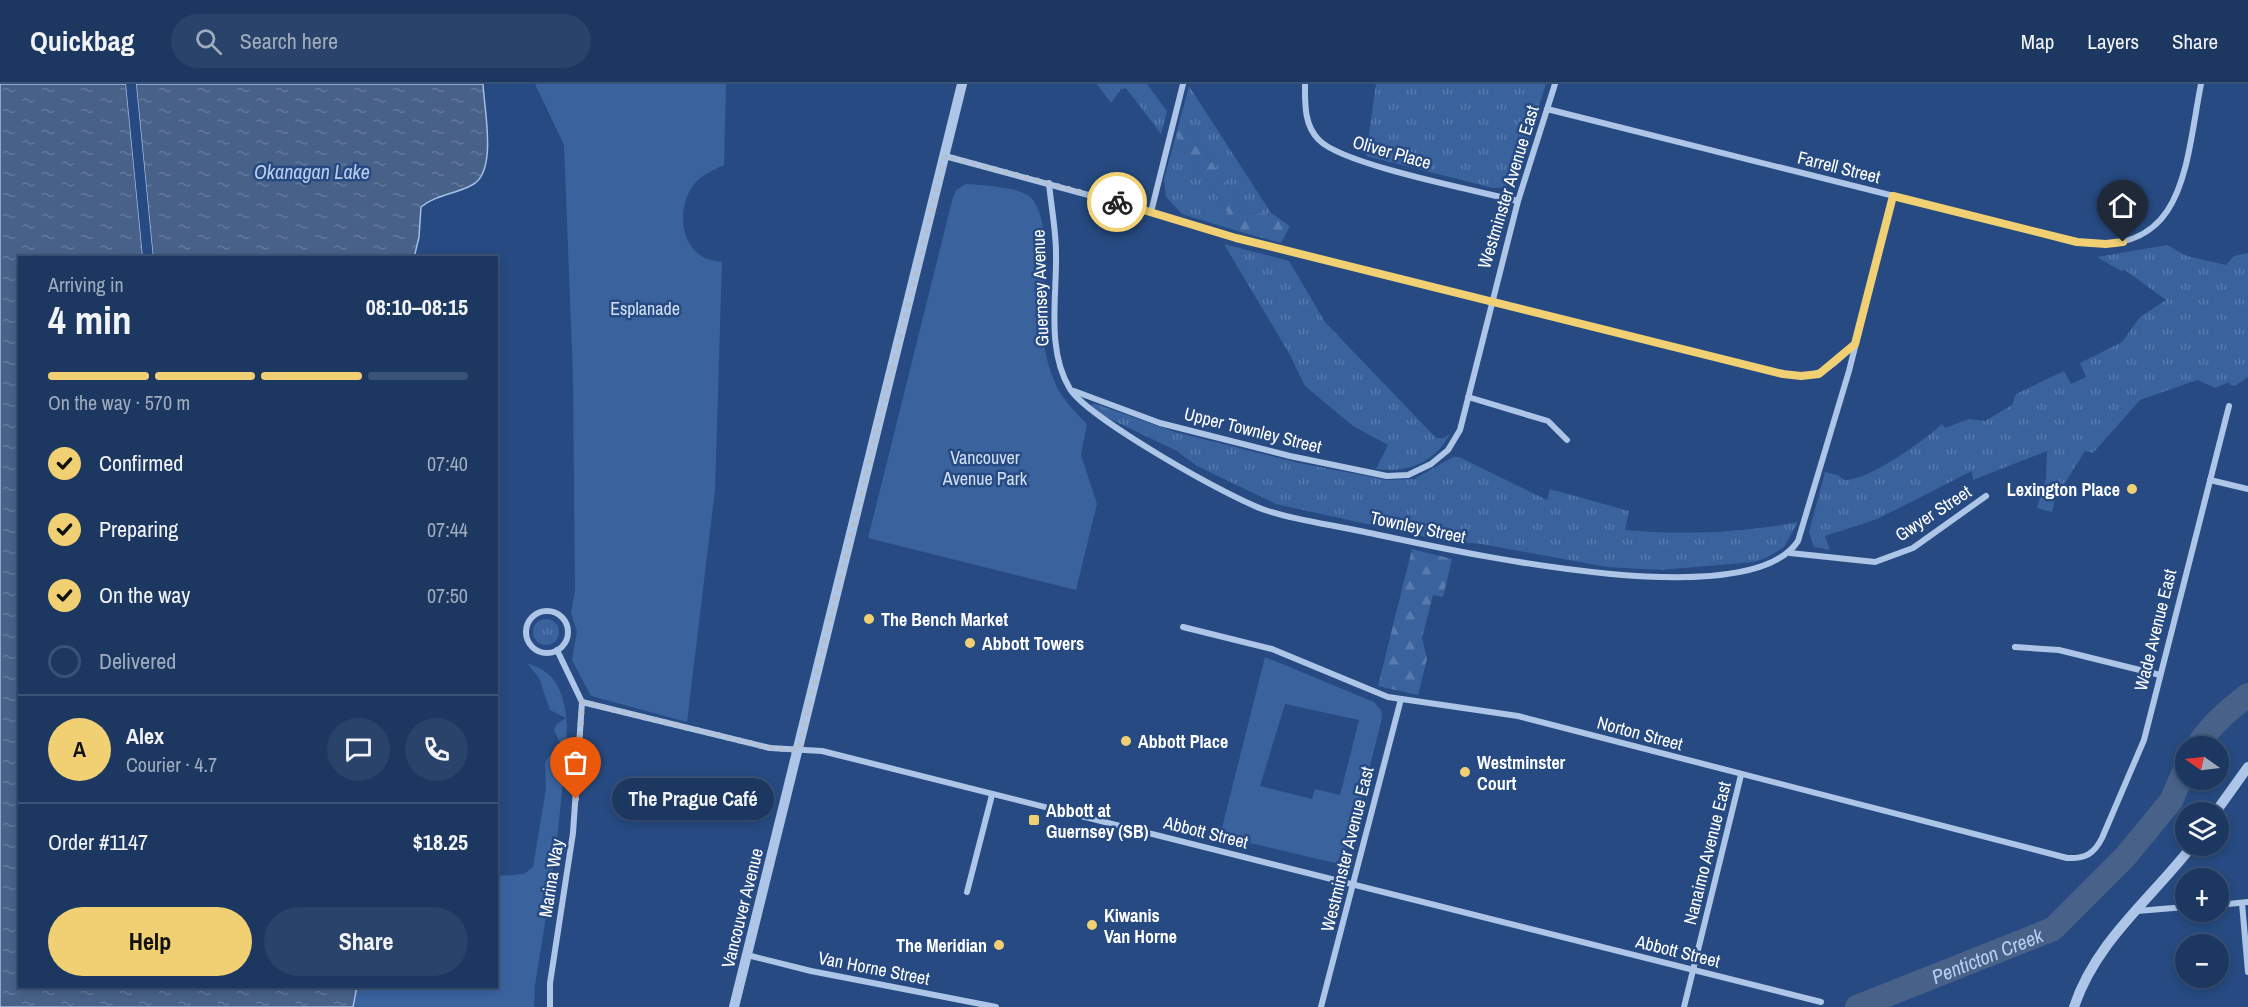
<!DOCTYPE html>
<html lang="en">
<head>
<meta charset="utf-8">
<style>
	body { margin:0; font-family:"Archivo Narrow",sans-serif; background:#29436a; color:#f1f3f6; height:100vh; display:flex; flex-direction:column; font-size:22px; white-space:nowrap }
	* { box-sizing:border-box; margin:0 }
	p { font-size:20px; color:#a0acbd }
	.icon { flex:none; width:33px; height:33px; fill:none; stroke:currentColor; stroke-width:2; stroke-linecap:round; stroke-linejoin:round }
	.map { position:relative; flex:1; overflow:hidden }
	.panel { position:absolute; left:18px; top:172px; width:480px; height:732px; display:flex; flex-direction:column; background:#1c3861; border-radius:0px; box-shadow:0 3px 9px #0003,0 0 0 2px #3a5276 }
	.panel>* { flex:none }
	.needle { width:39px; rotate:284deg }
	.buttons { position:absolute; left:2175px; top:652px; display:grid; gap:12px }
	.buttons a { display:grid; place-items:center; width:54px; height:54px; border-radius:50%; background:#1c3861; box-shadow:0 3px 9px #0003,0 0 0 2px #3a5276; font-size:30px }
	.pin { position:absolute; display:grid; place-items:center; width:51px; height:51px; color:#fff; margin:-62px -26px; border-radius:50% 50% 50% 0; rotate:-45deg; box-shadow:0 0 6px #0007 }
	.pin .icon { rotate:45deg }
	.courier { position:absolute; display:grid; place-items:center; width:60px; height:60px; margin:-30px; border:4px solid #f0d072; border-radius:50%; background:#fff; color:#222; box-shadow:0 2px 8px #0007 }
	.bubble { position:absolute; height:42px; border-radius:21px; background:#1c3861; box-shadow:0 3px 9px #0003,0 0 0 2px #3a5276; font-size:20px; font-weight:700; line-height:42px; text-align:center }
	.summary em { font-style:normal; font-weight:700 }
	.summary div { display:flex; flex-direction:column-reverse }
	.summary { display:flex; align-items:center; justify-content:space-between; height:102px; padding:0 30px }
	h1 { font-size:39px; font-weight:700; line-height:45px }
	.bar { display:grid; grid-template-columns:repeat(4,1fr); gap:9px 6px; align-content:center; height:72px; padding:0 30px }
	.bar i { height:8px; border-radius:4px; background:#3a5276 }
	.bar .on { background:#f0d072 }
	.bar p { grid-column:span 4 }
	.line { display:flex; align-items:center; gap:15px; padding:0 30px; border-top:2px solid #3a5276 }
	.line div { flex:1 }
	.round { display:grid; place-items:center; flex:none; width:63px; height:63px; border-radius:32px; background:#29436a }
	ol { padding:0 30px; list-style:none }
	li { display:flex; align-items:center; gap:18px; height:66px }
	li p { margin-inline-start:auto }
	li .icon { padding:6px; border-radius:50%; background:#f0d072; color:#111; stroke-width:4 }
	li:last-child { color:#a0acbd }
	li i { width:33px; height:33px; border:3px solid #3a5276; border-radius:50% }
	.primary-button { display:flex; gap:12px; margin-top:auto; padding:12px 30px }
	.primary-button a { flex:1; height:69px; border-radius:36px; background:#f0d072; color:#111; font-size:24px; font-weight:700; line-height:69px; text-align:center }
	.primary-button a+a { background:#29436a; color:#f1f3f6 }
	header { display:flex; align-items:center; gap:36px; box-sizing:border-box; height:84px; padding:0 30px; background:#1c3861; border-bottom:2px solid #3a5276 }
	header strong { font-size:28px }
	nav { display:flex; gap:33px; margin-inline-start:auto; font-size:21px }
	.search { width:420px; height:54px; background:#29436a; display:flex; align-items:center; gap:15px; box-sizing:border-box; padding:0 21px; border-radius:33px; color:#a0acbd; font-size:22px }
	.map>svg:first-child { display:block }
	.grass { fill:url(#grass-tufts) }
	.forest { fill:url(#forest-firs) }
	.green { fill:#3a639e; fill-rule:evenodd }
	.water { fill:url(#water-ripples); stroke:#a2bfe7; stroke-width:1.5 }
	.pier { fill:#264a81 }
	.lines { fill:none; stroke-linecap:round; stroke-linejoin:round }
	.river { stroke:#476188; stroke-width:24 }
	.minor { stroke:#adc5e6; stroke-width:6 }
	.tertiary { stroke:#adc5e6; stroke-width:10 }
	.done { stroke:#b3c0d3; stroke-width:6; stroke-dasharray:0 10.8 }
	.route { stroke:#f0d072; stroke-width:8 }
	.poi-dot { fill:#f0d072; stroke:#264a81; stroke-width:2 }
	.labels { text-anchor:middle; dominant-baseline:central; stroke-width:5; stroke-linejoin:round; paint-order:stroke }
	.street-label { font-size:18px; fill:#fff; stroke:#264a81 }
	.park-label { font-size:18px; fill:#d0e0f5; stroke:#264a81 }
	.poi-label { font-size:18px; font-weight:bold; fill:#fff; stroke:#264a81; text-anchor:start }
	.water-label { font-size:20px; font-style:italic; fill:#b9cfee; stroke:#264a81 }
</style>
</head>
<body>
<header>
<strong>Quickbag</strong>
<div class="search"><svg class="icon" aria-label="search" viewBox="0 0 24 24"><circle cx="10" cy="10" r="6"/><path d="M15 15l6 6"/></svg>Search here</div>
<nav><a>Map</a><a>Layers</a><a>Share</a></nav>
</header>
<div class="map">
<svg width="2248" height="923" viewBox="0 0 2248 923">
	<defs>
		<pattern id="grass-tufts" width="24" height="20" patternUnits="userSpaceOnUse" patternTransform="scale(1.5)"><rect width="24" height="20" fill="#3a639e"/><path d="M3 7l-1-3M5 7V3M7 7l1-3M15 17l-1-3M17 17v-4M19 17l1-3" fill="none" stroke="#587aad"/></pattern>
		<pattern id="forest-firs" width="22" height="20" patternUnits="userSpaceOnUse" patternTransform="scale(1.5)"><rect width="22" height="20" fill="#3a639e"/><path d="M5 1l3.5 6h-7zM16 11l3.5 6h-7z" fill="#587aad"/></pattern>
		<pattern id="water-ripples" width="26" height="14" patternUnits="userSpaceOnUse" patternTransform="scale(1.5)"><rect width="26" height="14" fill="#476188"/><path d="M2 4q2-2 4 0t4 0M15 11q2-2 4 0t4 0" fill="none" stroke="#63799a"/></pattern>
	</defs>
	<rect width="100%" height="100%" fill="#264a81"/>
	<g class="grass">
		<polygon points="1097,0 1147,0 1167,27 1161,50 1126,4 1121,5 1111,19"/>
		<polygon points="1376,0 1546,0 1514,100 1506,103 1493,104 1366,72"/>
		<polygon points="1189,2 1271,129 1246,130 1181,32"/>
		<polygon points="1176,51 1241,148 1182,130 1166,113 1164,95"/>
		<path d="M1224,160l65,17 36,61 111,116h8l6,-4c-15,28 -43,40 -74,35l12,-24 -35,-19 -48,-40 -15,-31z"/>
		<path d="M2167,161l20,11 39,9 8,-9 14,-3v124l-13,9 -5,-1 -1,-3 -13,6 -19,-8 -57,20 -47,53 -8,-2 -30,48 -3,13 -15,-4 9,-30 1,-27 -74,29 -1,-9 -95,48 -52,17 5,14 -16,-3 -5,-15 16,-60 13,3 6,5c22,2 80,-39 98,-56l3,4 24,-9 16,2 27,-16 4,-11 48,-23 7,13 15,-7 -6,-14 42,-21 18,-25 26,-17 -41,-30 -4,1 -24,-14z"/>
		<path d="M1093,319l82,29 124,31 88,17 27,-1 39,-22h6l88,43 3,-11 79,22 -4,19c57,5 116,3 173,-8l-14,25 -18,11 -12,4 -94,8 -53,-3 -126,-23 -37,-3 -168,-37 -79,-38 -20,-15 -73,-35 -13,-10z"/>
		<circle cx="546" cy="548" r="13"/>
	</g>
	<g class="forest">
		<polygon points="1181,32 1246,130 1271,129 1290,142 1281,159 1241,148 1176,51"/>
		<polygon points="1412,465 1452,475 1443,513 1433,511 1422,554 1427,575 1418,611 1378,602"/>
	</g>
	<g class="green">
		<path d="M535,0h191l-2,81c-10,5 -21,9 -28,17 -18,20 -19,60 7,75 5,3 13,4 19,5l-7,228 -28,232 -96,-26 -19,-36 5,-29 -6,-18 4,-22 -2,-215 -9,-231z"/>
		<path d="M966,100c15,1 51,3 63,12 25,21 12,94 13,125 1,20 4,41 12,59 6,17 20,31 33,44l-6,31 16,49 -21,86 -208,-52 85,-341 3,-7z"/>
		<path d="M1265,573l109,45 7,8 1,8 -30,120 -7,16 -10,9 -115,-27zM1285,620l74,16 -19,75 -25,-6 -3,10 -52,-13z"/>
		<path d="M527,579c17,6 26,12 33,28 11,27 6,58 3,86 -5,70 -17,139 -28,208l-1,22h-181l4,-20h139l1,-111 27,-2 9,-7 13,-78 -1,-27 7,-10 13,-2v-7l-6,-2 -5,-11 3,-6 9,-6 -16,-8 -11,-32z"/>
	</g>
	<g class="water">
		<polygon points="0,0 126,0 143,174 20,174 20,903 357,903 353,923 0,923"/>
		<path d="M136,0h347c1,25 15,88 -11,101 -16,9 -37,10 -51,22l-2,30 -5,21h-261z"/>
	</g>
	<g class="pier">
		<polygon points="126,0 129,0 146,174 143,174"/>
		<polygon points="133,0 136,0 153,174 150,174"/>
	</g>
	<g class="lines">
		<g class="river">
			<path d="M2197,663c12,-21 32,-37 51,-52"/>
			<path id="s1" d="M1857,923l196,-78 72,-72 46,-56 15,-34"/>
		</g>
		<g class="minor">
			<path d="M1305,0c0,20 -1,41 14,56 24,25 159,51 199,61"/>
			<path d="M1547,25l530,133c109,16 108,-77 124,-158"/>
			<path d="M945,72l206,56 85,26 547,136c36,7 46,-6 71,-29"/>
			<path d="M1049,99c2,23 7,47 7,70 1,43 -10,97 14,136 18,29 162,111 198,122 31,10 65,14 97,21 82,17 382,87 433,9l51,-170 44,-174"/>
			<polyline points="1151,128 1183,0"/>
			<polyline points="1074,307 1160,339 1290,372 1387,392 1408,391 1431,380 1448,366 1460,346 1518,117 1555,0"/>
			<polyline points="1468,313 1548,337 1567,356"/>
			<polyline points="2210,396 2248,405"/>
			<polyline points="1790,469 1875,478 1913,464 1986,412"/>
			<circle cx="547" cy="548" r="21"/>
			<path d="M1183,543l89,22 116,48 130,19 549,142c18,1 27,-4 35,-20l42,-98 85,-334"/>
			<polyline points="2015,563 2059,566 2160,591"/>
			<polyline points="582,618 770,664 822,667 1821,918"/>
			<polyline points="967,808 992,711"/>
			<polyline points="2242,819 2248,888"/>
			<polyline points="2218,821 2248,818"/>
			<polyline points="2137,827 2186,823"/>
			<polyline points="747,871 811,887 996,923"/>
			<polyline points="550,923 550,899 573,749 582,618 557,566"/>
			<polyline points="1321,923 1401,615"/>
			<polyline points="1684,923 1741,691"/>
		</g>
		<g class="tertiary">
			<polyline points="2215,729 2248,683"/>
			<polyline points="734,923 962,0"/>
			<path d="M2074,923c22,-66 76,-107 118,-161"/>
		</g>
	</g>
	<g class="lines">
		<polyline class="done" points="576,715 582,618 770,664 798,666 945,72 1117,118"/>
		<polyline class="route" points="1117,118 1236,154 1783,290 1801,292 1819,290 1855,260 1893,112 2077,158 2106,160 2123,158"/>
	</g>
	<g class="poi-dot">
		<circle cx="2132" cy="405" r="6"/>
		<circle cx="869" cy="535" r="6"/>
		<circle cx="970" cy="559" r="6"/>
		<circle cx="1126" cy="657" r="6"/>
		<circle cx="1465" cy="688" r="6"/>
		<rect x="1028" y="730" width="12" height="12" rx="3"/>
		<circle cx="1092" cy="841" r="6"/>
		<circle cx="999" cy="861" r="6"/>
	</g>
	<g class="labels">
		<g class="street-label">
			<text transform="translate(1392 68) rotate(16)">Oliver Place</text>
			<text transform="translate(1839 83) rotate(14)">Farrell Street</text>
			<text transform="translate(1508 103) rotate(-73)">Westminster Avenue East</text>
			<text transform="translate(1040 204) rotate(-92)">Guernsey Avenue</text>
			<text transform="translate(1253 346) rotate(14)">Upper Townley Street</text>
			<text transform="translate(1933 429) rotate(-33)">Gwyer Street</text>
			<text transform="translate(1418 443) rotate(12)">Townley Street</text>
			<text transform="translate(2155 546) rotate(-76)">Wade Avenue East</text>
			<text transform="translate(1640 649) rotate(15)">Norton Street</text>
			<text transform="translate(1206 748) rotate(14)">Abbott Street</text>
			<text transform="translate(1347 765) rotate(-76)">Westminster Avenue East</text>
			<text transform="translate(1707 769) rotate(-76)">Nanaimo Avenue East</text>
			<text transform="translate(551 794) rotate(-81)">Marina Way</text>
			<text transform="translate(742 824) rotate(-76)">Vancouver Avenue</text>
			<text transform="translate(1678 867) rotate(14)">Abbott Street</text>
			<text transform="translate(874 884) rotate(11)">Van Horne Street</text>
		</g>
		<g class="park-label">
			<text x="645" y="224">Esplanade</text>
			<text x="985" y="373">Vancouver<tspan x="985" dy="21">Avenue Park</tspan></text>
		</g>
		<g class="poi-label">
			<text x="2120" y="405" text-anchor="end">Lexington Place</text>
			<text x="881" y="535">The Bench Market</text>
			<text x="982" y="559">Abbott Towers</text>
			<text x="1138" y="657">Abbott Place</text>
			<text x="1477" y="678">Westminster<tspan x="1477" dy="21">Court</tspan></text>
			<text x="1046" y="726">Abbott at<tspan x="1046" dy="21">Guernsey (SB)</tspan></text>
			<text x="1104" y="831">Kiwanis<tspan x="1104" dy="21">Van Horne</tspan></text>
			<text x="987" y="861" text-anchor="end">The Meridian</text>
		</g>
		<g class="water-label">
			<text x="312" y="87">Okanagan Lake</text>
			<text stroke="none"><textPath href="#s1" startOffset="140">Penticton Creek</textPath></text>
		</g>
	</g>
</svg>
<div class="buttons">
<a><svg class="needle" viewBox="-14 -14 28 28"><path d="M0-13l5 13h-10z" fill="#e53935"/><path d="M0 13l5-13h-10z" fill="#a0acbd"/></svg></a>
<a><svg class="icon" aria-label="layers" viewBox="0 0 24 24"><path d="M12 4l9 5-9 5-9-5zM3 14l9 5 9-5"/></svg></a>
<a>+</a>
<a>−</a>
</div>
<div class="pin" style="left:576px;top:715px;background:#ea580c"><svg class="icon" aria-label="bag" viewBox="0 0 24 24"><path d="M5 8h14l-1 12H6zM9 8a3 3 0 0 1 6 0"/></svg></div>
<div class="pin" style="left:2123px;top:158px;background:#1f2937"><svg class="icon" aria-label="home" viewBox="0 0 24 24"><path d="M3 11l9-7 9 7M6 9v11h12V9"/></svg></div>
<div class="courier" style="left:1117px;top:118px"><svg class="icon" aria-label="bike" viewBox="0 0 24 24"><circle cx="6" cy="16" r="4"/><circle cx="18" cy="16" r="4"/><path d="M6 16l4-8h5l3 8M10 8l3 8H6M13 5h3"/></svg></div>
<div class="bubble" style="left:612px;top:694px;width:162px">The Prague Café</div>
<section class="panel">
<div class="summary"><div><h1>4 min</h1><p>Arriving in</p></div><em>08:10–08:15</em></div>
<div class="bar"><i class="on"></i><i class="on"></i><i class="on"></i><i></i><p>On the way · 570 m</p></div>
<ol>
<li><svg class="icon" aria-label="check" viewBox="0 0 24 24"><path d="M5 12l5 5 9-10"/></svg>Confirmed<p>07:40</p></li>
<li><svg class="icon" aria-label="check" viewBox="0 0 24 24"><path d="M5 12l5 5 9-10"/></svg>Preparing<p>07:44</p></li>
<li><svg class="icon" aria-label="check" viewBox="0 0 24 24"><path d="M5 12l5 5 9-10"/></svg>On the way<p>07:50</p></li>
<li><i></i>Delivered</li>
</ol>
<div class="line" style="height:108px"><b class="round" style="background:#f0d072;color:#111">A</b><div><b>Alex</b><p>Courier · 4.7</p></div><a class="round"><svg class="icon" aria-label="chat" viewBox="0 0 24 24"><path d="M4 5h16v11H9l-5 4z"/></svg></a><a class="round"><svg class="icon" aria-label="phone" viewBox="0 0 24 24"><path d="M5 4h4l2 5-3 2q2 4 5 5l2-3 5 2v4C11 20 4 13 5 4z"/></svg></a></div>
<div class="line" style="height:78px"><div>Order #1147</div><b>$18.25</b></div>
<div class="primary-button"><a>Help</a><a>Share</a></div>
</section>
</div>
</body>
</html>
